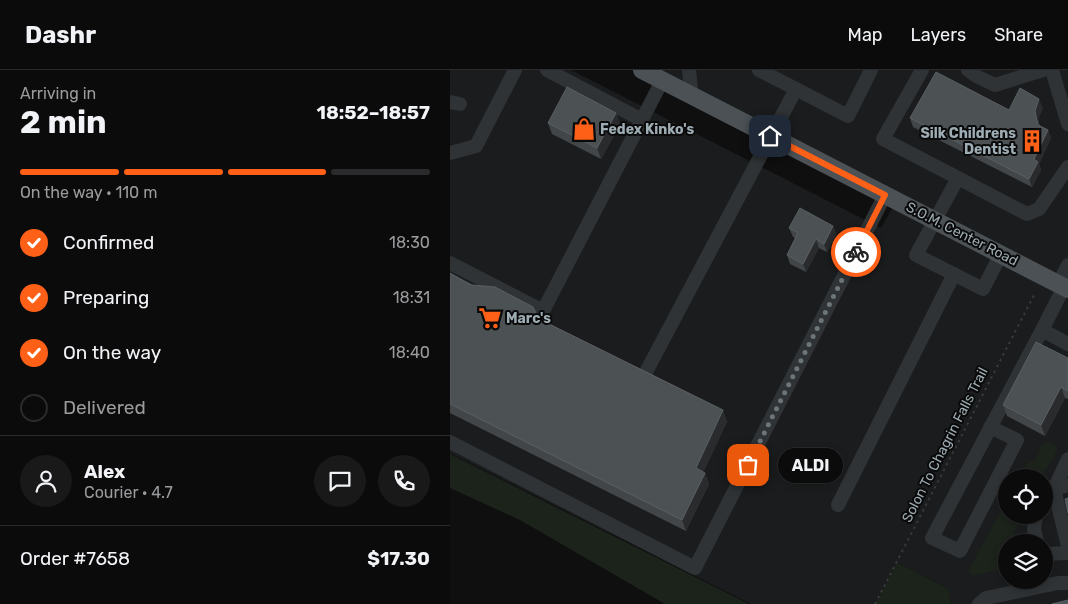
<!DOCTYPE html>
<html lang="en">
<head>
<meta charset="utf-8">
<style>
	body { margin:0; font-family:Rubik,sans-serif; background:#19191a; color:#f1f3f6; height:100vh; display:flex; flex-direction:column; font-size:19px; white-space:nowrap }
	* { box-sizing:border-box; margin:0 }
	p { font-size:16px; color:#9a9b9d }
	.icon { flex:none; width:28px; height:28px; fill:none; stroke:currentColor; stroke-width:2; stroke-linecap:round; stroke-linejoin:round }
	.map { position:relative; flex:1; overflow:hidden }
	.details { display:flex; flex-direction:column; background:#0b0b0c; width:450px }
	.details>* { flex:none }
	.fabs { position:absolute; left:548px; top:399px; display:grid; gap:10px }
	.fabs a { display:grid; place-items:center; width:55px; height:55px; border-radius:50%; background:#0b0b0c; box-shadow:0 2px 8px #0003,0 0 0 1px #2b2b2d; font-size:25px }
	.pin { position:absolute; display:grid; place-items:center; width:42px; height:42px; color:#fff; margin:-21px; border-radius:10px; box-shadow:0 2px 8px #0006 }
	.courier { position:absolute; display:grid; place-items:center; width:50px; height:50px; margin:-25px; border:4px solid #ff6018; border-radius:50%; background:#fff; color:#222; box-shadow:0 1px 6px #0007 }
	.bubble { position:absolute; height:35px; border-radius:18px; background:#0b0b0c; box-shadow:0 2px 8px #0003,0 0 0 1px #2b2b2d; font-size:16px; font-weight:700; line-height:35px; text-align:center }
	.summary em { font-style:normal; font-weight:700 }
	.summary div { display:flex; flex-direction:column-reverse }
	.summary { display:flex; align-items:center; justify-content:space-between; height:85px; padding:0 20px }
	h1 { font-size:32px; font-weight:700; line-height:38px }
	.bar { display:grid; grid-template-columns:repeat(4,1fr); gap:8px 5px; align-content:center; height:60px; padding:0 20px }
	.bar i { height:6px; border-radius:4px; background:#2b2b2d }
	.bar .selected { background:#ff6018 }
	.bar p { grid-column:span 4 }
	.line { display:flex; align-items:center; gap:12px; padding:0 20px; border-top:1px solid #2b2b2d }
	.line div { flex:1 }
	.round { display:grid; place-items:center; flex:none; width:52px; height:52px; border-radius:26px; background:#19191a }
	ol { padding:0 20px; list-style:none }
	li { display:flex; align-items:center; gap:15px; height:55px }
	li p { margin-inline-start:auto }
	li .icon { padding:5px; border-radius:50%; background:#ff6018; color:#fff; stroke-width:4 }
	li:last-child { color:#9a9b9d }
	li i { width:28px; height:28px; border:2px solid #2b2b2d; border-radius:50% }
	header { display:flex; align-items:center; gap:30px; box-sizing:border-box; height:70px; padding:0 25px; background:#0b0b0c; border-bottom:1px solid #2b2b2d }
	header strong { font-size:24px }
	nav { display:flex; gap:28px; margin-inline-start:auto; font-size:18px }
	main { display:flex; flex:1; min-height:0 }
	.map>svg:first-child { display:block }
	.built { fill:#1a1c1d; fill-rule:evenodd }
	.green { fill:#1c231b }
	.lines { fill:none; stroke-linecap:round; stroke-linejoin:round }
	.path { stroke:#353a3d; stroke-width:2; stroke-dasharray:2.5 4; stroke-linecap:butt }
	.minor { stroke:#2f3336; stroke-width:14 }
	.major { stroke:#4b5155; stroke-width:18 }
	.wall { fill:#424649 }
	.shaded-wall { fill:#292b2d }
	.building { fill:#4c5154; stroke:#595f63 }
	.done { stroke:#6c757a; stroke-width:5; stroke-dasharray:0 9 }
	.route { stroke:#ff6018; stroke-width:6 }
	.labels { text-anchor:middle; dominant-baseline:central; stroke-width:4; stroke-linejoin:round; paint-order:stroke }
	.poi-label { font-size:14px; font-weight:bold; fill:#9eacb3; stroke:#0a0a0b; text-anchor:start }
	.street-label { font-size:14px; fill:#9eacb3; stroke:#0a0a0b }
</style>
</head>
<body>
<header>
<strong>Dashr</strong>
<nav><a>Map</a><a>Layers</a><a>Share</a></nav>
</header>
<main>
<section class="details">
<div class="summary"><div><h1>2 min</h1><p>Arriving in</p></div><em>18:52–18:57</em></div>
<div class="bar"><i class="selected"></i><i class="selected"></i><i class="selected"></i><i></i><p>On the way · 110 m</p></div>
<ol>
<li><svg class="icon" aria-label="check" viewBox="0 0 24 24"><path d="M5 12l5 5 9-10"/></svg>Confirmed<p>18:30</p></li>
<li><svg class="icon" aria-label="check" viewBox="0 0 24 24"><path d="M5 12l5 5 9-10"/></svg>Preparing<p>18:31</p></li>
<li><svg class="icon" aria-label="check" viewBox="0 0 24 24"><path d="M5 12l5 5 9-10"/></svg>On the way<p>18:40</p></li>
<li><i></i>Delivered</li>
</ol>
<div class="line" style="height:90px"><a class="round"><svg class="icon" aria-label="person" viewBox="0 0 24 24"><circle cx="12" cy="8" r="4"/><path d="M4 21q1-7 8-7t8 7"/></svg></a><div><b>Alex</b><p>Courier · 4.7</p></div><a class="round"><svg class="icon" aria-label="chat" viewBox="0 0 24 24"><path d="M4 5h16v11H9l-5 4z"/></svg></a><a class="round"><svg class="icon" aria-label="phone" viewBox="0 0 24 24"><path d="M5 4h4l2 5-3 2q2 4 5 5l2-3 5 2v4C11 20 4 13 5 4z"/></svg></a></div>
<div class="line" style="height:65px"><div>Order #7658</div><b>$17.30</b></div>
</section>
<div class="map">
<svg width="618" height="534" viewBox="0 0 618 534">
	<rect width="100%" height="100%" fill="#0f0f10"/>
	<path class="built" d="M0,0h121l310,158 15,-27 -254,-131h426v534h-117l-2,-15 -52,-27 -22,42h-124l-301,-151zM556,408h38v37h-38zM556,472h38v38h-38z"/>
	<g class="green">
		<polygon points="597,372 607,376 607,381 591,407 569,407 577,393 586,390 591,376"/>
		<polygon points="0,384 299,534 215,534 70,450 0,418"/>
		<polygon points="556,431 556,445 571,445 561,472 556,472 556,498 524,506 518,501"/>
		<polygon points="447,492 499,519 501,534 425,534"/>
	</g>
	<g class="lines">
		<polyline class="path" points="425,534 584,225"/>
		<g class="minor">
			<polyline points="97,0 192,50"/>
			<polyline points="239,0 242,26"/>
			<polyline points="472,0 433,69 508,108"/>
			<polyline points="518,0 528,7 545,15 593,0"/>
			<polyline points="602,0 618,54"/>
			<polyline points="346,19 398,46 421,0"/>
			<polyline points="0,32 10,34"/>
			<polyline points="0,83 26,76 65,0"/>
			<polyline points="551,184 533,219 466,185 508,108 577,144 589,139 618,97"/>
			<polyline points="0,193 93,241 212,11"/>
			<polyline points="608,214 618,195"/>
			<polyline points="614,217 592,260 618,274"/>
			<polyline points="196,302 346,19 309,0"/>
			<polyline points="540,357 567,370 510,481 482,468 592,260"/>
			<polyline points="0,372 245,498 435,125"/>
			<polyline points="618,389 604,419 618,476"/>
			<polyline points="594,428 599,421 618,415"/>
			<polyline points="388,435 504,204"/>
			<polyline points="586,445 584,459 587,472"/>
			<polyline points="594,484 618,483"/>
			<polyline points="529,534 536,528 608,513 618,513"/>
		</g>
		<polyline class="major" points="192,0 618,219"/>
	</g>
	<g class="wall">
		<polygon points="593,38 588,49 590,56 598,60 601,68 589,94 591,100 582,117 463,57 460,48"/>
		<polygon points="166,43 170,54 151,89 102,64 98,53"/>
		<polygon points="383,156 386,164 377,182 369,178 356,202 340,194 337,185 345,168 343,167 339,158"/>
		<polygon points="0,203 89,249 273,340 277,352 253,402 255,403 259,414 236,461 0,343"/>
		<polygon points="618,288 618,329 615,328 595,366 557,346 553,335"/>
	</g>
	<g class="shaded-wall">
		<polygon points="589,29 593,38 588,49 591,64 588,55 585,41"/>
		<polygon points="166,43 170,54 151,89 147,78"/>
		<polygon points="598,60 601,68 589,94 591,100 582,117 579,109 584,89"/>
		<polygon points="383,156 386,164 377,182 374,174"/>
		<polygon points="366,169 369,178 356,202 353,194"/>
		<polygon points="611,317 615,328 595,366 591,355"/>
		<polygon points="273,340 277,352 250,410 246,398"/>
		<polygon points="255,403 259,414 236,461 232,450"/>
	</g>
	<g class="building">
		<polygon points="486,2 559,40 570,18 589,29 585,41 588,55 598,60 584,89 588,92 579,109 460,48"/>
		<polygon points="117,17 166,43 147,78 98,53"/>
		<polygon points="350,138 383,156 374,174 366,169 353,194 337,185 348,163 339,158"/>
		<polygon points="0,203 21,215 45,217 83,237 89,249 273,340 246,398 255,403 232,450 0,334"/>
		<polygon points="586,272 618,288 618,321 611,317 591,355 553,335"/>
		<polygon points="618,428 618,443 615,429"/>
		<polygon points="618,530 618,534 602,534"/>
	</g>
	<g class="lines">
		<polyline class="done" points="298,395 406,182"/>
		<polyline class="route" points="320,66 435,125 406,182"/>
	</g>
	<defs>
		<symbol id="shop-bare" viewBox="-9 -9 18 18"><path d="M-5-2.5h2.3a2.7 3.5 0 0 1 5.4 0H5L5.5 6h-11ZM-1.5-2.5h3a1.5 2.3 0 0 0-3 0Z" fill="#ff6018" stroke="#0a0a0b" stroke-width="2.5" paint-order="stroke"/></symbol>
		<symbol id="building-bare" viewBox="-9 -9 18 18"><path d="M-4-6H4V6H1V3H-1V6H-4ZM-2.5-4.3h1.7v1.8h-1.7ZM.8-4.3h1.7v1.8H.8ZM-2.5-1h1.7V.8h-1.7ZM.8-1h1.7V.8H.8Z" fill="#ff6018" stroke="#0a0a0b" stroke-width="2.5" paint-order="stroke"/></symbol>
		<symbol id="supermarket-bare" viewBox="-9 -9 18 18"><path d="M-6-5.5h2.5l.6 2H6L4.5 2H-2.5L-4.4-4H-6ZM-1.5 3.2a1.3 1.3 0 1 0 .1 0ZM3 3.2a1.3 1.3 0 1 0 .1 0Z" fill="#ff6018" stroke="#0a0a0b" stroke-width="2.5" paint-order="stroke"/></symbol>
	</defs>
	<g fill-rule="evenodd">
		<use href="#shop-bare" x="118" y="43" width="32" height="32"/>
		<use href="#building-bare" x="566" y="55" width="32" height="32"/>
		<use href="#supermarket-bare" x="24" y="232" width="32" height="32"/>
	</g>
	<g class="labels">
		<g class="poi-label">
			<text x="150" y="59">Fedex Kinko's</text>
			<text x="566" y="63" text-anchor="end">Silk Childrens<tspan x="566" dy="16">Dentist</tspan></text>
			<text x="56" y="248">Marc's</text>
		</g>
		<g class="street-label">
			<text transform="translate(512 164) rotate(27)">S.O.M. Center Road</text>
			<text transform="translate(495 375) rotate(-63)">Solon To Chagrin Falls Trail</text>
		</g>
	</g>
</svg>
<div class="fabs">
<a><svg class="icon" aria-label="locate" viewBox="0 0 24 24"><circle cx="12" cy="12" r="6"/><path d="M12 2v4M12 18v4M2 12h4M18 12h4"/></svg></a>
<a><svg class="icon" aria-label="layers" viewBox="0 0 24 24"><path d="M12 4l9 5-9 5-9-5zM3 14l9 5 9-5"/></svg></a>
</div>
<div class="pin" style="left:298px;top:395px;background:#ea580c"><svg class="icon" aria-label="bag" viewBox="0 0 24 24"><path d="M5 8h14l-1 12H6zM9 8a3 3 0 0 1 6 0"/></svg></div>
<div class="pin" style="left:320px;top:66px;background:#1f2937"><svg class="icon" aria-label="home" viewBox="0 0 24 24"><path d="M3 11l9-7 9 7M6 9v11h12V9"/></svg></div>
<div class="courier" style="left:406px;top:182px"><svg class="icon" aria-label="bike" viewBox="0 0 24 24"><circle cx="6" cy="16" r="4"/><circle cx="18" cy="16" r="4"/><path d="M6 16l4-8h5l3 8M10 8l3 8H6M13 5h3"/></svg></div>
<div class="bubble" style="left:328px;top:378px;width:65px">ALDI</div>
</div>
</main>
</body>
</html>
